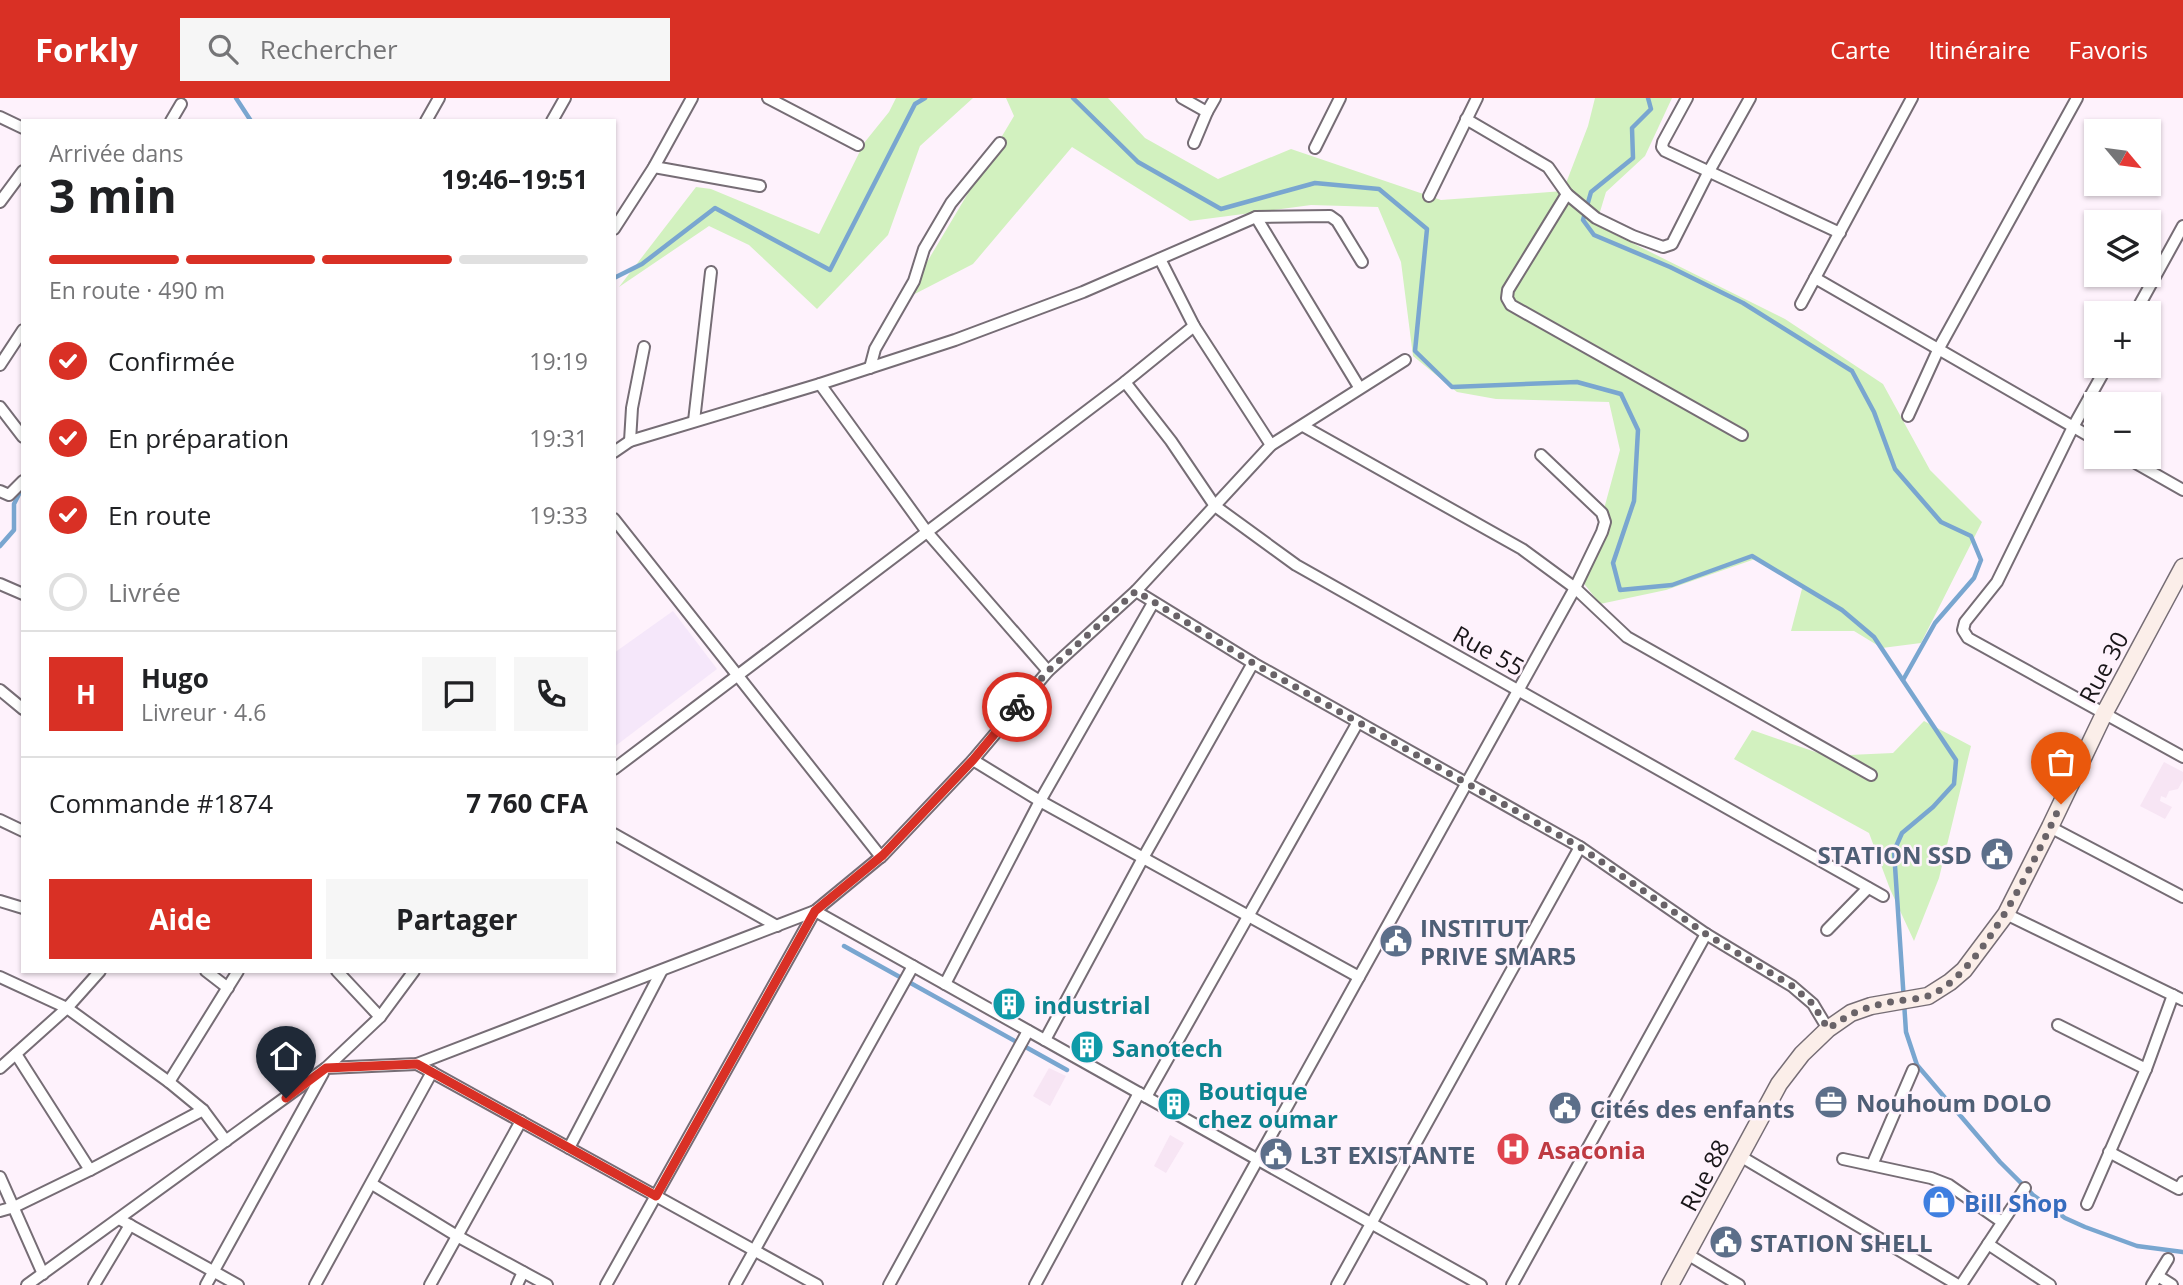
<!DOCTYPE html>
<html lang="fr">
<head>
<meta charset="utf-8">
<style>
	body { margin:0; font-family:"Open Sans",sans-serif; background:#f6f6f6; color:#202124; height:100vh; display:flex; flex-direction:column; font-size:26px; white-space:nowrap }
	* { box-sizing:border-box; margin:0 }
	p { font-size:23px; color:#757577 }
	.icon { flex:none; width:38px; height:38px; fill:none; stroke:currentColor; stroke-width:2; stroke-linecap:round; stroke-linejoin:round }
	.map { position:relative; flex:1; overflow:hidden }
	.side { position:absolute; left:21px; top:21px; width:595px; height:854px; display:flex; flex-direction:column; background:#fff; border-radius:0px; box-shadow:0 2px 5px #0004 }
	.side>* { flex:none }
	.needle { width:46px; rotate:119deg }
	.tools { position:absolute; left:2084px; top:21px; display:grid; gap:14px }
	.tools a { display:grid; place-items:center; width:77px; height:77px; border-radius:0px; background:#fff; box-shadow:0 2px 5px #0004; font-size:35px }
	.pin { position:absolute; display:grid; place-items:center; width:60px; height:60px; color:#fff; margin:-72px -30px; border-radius:50% 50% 50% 0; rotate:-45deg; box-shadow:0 0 7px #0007 }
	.pin .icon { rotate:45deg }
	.courier { position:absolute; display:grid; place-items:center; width:70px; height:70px; margin:-35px; border:5px solid #d93025; border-radius:50%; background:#fff; color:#222; box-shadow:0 2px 9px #0007 }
	.summary em { font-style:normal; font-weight:700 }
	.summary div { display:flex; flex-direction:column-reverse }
	.summary { display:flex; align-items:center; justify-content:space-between; height:119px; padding:0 28px }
	h1 { font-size:46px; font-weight:700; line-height:52px }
	.bar { display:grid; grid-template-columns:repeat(4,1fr); gap:10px 7px; align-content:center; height:84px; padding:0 28px }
	.bar i { height:9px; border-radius:5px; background:#e0e0e0 }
	.bar .selected { background:#d93025 }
	.bar p { grid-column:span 4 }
	.line { display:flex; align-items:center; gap:18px; padding:0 28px; border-top:2px solid #e0e0e0 }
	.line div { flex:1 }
	.round { display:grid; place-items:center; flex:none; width:74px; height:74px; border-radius:0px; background:#f6f6f6 }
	ol { padding:0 28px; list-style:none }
	li { display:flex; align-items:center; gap:21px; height:77px }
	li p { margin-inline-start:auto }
	li .icon { padding:7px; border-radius:50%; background:#d93025; color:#fff; stroke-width:4 }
	li:last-child { color:#757577 }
	li i { width:38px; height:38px; border:4px solid #e0e0e0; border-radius:50% }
	.button { display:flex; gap:14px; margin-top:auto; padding:14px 28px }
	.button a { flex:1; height:80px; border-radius:0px; background:#d93025; color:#fff; font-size:28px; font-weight:700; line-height:80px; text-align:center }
	.button a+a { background:#f6f6f6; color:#202124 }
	header { display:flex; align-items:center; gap:42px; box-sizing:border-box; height:98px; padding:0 35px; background:#d93025; color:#fff }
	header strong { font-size:33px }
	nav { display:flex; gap:38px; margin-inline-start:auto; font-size:24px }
	.search { width:490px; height:63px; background:#f6f6f6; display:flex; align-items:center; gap:18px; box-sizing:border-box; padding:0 24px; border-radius:0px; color:#757577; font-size:26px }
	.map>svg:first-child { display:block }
	.built { fill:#f7e5f4 }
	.education { fill:#f5e7fa }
	.green { fill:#d2f1bf }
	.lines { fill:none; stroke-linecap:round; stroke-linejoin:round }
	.stream { stroke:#79a6d0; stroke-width:4.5 }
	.street-casing { stroke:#766d75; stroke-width:14 }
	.secondary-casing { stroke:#766d75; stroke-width:19 }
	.street { stroke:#fff; stroke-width:10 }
	.secondary { stroke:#fbeee9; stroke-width:16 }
	.done { stroke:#696368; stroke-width:7; stroke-dasharray:0 12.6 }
	.route { stroke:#d93025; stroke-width:9 }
	.labels { text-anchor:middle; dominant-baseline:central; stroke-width:5; stroke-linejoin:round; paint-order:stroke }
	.street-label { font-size:24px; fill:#191619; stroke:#fef2fc }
	.service-label { font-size:24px; font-weight:bold; fill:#4e5e75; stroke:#fef2fc; text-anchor:start }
	.culture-label { font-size:24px; font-weight:bold; fill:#0d838f; stroke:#fef2fc; text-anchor:start }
	.health-label { font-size:24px; font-weight:bold; fill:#be3a42; stroke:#fef2fc; text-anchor:start }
	.shop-label { font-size:24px; font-weight:bold; fill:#366cbe; stroke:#fef2fc; text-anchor:start }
</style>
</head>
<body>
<header>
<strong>Forkly</strong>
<div class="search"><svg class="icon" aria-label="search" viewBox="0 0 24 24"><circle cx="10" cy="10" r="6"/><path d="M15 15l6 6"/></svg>Rechercher</div>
<nav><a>Carte</a><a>Itinéraire</a><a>Favoris</a></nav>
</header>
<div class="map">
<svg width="2183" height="1187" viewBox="0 0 2183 1187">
	<rect width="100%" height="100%" fill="#fef2fc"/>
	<g class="built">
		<polygon points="2164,664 2183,674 2183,682 2178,691 2169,693 2166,700 2161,698 2160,703 2172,709 2165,721 2140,708"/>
		<polygon points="1049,970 1066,978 1050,1008 1033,998"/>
		<polygon points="1170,1037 1184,1045 1166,1075 1154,1068"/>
	</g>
	<polygon class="education" points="673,513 717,571 614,649 614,555"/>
	<g class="green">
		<polygon points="896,0 973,0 920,48 888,137 817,211 749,147 709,128 619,189 696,89 711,91 819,136 864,45 889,14"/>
		<polygon points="1006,0 1108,0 1145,40 1218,81 1291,51 1441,102 1563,93 1588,28 1595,0 1672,0 1645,58 1606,94 1596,127 1785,221 1883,286 1930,372 1982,424 1921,545 1882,550 1854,533 1791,533 1803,487 1758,460 1666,492 1600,506 1578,478 1601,422 1620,352 1609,304 1496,301 1457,294 1413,258 1401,164 1378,109 1311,107 1190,123 1072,49 973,166 905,201 1014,18"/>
		<polygon points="1924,623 1971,648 1939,780 1914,843 1890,791 1869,735 1734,661 1752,632 1827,658 1893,655"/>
	</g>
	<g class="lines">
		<g class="stream">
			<polyline points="236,0 251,23"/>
			<polyline points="1073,0 1138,64 1221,111 1315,85 1379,91 1427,131 1415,253 1452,289 1577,284 1621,296 1638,332 1634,403 1613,465 1620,492 1672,487 1752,458 1842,512 1874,539 1956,662 1954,686 1933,709 1902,735 1894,753 1906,934 1917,967 2000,1064 2033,1097 2065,1120 2085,1129 2137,1148 2183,1154"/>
			<polyline points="1648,0 1651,11 1632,30 1633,60 1591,94 1583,122 1594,137 1670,169 1743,205 1852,273 1874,314 1895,371 1941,424 1971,438 1981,462 1974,480 1935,525 1903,582"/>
			<polyline points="614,180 642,166 715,110 830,172 915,6 925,0"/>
			<polyline points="0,448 14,432 14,406 22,390"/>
			<polyline points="844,848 1067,972"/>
		</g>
		<defs>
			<g id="street">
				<polyline points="768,0 858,47"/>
				<polyline points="1182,0 1207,14 1194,45"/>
				<polyline points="1687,0 1663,44 1662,49 1665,53 1840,135"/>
				<polyline points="1207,14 1215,0"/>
				<polyline points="0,19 23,30"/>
				<polyline points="1466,21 1548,69 1567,96 1596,120 1633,138 1663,149 1672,146 1708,75 1750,0"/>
				<polyline points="171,23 181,6"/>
				<polyline points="426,23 439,0"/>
				<polyline points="552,23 565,0"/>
				<polyline points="1315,50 1340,0"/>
				<polyline points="654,69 760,88"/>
				<polyline points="1567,96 1508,192 1507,200 1511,207 1742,337"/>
				<polyline points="1429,98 1477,0"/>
				<polyline points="0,104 23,73"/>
				<polyline points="1256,119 1359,289"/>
				<polyline points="614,131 654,69 692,0"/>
				<polyline points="1160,161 1194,228 1271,347"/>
				<polyline points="1815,180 2096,342"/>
				<polyline points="1801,206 1912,0"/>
				<polyline points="2135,215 2183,128"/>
				<polyline points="0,267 23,232"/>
				<polyline points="2107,268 2073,329 1997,484 1965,524 1963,532 1968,540 2183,659"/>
				<polyline points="870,270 875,251 914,183 924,151 951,105 1000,45"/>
				<polyline points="1125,284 1171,343 1215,408 1296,467 1883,798"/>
				<polyline points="820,286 927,434 1048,573"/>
				<polyline points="0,309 23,339"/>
				<polyline points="1908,318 1939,250 2077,0"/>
				<polyline points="694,323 711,174"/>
				<polyline points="1303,328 1522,451 1575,490 1627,539 1871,677"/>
				<polyline points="630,343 632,310 644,249"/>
				<polyline points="614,354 630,343 820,286 955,242 1083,194 1256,119 1330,118 1337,123 1362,164"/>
				<polyline points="2125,359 2183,392"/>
				<polyline points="0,393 9,397 23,383"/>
				<polyline points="614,421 881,759"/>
				<polyline points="0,486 23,496"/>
				<polyline points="1136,493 1253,565 1580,749 1706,836 1792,888 1813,906 1828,931"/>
				<polyline points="0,592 23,611"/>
				<polyline points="973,662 1040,703 1359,879"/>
				<polyline points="614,671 1125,284 1194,228"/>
				<polyline points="0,722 23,733"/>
				<polyline points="2050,729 2183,799"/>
				<polyline points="614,736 777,828"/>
				<polyline points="0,803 23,810"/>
				<polyline points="815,813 1481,1187"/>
				<polyline points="2006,816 2183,902"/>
				<polyline points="1827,832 1868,790"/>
				<polyline points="206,873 228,890"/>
				<polyline points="337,873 380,919"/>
				<polyline points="0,879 67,910 169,984 203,1012 226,1043"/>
				<polyline points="945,886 1040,703 1153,505"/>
				<polyline points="2058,927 2146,971"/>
				<polyline points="1045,942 1143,760 1253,565"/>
				<polyline points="16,956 90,1072"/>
				<polyline points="417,966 817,1187"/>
				<polyline points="0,970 67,910 100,873"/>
				<polyline points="326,970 417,966 815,813 883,757 973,662 1048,573 1136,493 1271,347 1405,262"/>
				<polyline points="169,984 238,873"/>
				<polyline points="1146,999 1358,624"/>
				<polyline points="569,1050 661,874"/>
				<polyline points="2109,1054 2179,1091 2183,1084"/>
				<polyline points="1740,1058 1958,1187"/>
				<polyline points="1843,1061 1931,1080 1949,1087 2002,1124"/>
				<polyline points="1872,1067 1913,972"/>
				<polyline points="0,1079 43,1176"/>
				<polyline points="372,1086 457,1138 547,1187"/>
				<polyline points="2087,1106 2146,971 2173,897"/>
				<polyline points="0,1113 14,1109 90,1072 203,1012"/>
				<polyline points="119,1121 238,1187"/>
				<polyline points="1988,1146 2050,1187"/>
				<polyline points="1687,1156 1739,1187"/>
				<polyline points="2158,1178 2172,1187"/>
				<polyline points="27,1187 326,970 380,919 414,873"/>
				<polyline points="94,1187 130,1127"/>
				<polyline points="206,1187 323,975"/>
				<polyline points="315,1187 432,974"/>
				<polyline points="430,1187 521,1023"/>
				<polyline points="517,1187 523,1174"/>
				<polyline points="606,1187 815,813"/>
				<polyline points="735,1187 913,868"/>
				<polyline points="889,1187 1028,933"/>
				<polyline points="1035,1187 1139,995"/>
				<polyline points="1188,1187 1575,490 1602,434 1605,424 1602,415 1541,357"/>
				<polyline points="1337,1187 1580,749"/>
				<polyline points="1512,1187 1706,836"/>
				<polyline points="1961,1187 2025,1090"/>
				<polyline points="2152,1187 2168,1161"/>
			</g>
			<polyline id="secondary" points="1670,1187 1779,986 1802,956 1828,931 1851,915 1871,908 1928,898 1950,884 1964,872 2006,816 2050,729 2104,616 2183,469"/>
		</defs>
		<use href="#street" class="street-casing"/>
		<use href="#secondary" class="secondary-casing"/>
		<use href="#street" class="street"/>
		<use href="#secondary" class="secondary"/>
	</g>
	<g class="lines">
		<path class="done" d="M1017,609l31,-36 88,-80 117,72 327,184 126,87 86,52 21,18 15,25c25,-18 37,-22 68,-28 10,-1 23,-2 32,-5 54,-20 109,-141 133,-192"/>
		<polyline class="route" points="286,1000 326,970 417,966 656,1098 815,813 883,757 973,662 1017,609"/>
	</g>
	<defs>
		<symbol id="civic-disc" viewBox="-11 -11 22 22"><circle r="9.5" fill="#5c6f8a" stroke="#fef2fc"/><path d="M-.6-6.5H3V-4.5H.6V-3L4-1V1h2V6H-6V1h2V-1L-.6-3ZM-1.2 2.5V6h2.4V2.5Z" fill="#fff"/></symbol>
		<symbol id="building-disc" viewBox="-11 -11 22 22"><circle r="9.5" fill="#0f9aa8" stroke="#fef2fc"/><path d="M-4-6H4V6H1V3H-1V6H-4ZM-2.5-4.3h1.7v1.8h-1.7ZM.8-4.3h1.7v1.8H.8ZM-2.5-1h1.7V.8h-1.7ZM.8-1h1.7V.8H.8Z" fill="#fff"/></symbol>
		<symbol id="office-disc" viewBox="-11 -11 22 22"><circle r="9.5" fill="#5c6f8a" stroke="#fef2fc"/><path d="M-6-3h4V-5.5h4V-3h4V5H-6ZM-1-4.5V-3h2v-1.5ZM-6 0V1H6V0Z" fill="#fff"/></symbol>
		<symbol id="hospital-disc" viewBox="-11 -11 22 22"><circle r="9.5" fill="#e0444e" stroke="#fef2fc"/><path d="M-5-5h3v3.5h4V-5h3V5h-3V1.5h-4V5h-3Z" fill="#fff"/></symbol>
		<symbol id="shop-disc" viewBox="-11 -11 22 22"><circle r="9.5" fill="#3f7fe0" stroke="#fef2fc"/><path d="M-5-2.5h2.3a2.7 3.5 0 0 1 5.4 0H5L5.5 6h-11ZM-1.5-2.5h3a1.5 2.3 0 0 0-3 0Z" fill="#fff"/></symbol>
	</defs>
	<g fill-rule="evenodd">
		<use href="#civic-disc" x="1978" y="737" width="38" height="38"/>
		<use href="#civic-disc" x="1377" y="824" width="38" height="38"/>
		<use href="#building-disc" x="990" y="887" width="38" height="38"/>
		<use href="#building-disc" x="1068" y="930" width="38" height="38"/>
		<use href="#office-disc" x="1812" y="985" width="38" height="38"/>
		<use href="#building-disc" x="1155" y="987" width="38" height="38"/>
		<use href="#civic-disc" x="1546" y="991" width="38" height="38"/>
		<use href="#hospital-disc" x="1494" y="1032" width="38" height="38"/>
		<use href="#civic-disc" x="1257" y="1037" width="38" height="38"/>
		<use href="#shop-disc" x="1920" y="1085" width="38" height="38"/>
		<use href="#civic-disc" x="1707" y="1125" width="38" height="38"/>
	</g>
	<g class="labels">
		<g class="street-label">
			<text transform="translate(1489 552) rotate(29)">Rue 55</text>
			<text transform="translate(2103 569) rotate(-62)">Rue 30</text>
			<text transform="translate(1704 1077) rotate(-62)">Rue 88</text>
		</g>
		<g class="service-label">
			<text x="1972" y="756" text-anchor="end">STATION SSD</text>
			<text x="1420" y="829">INSTITUT<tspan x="1420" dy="28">PRIVE SMAR5</tspan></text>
			<text x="1856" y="1004">Nouhoum DOLO</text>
			<text x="1590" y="1010">Cités des enfants</text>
			<text x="1300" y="1056">L3T EXISTANTE</text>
			<text x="1750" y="1144">STATION SHELL</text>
		</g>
		<g class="culture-label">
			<text x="1034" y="906">industrial</text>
			<text x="1112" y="949">Sanotech</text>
			<text x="1198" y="992">Boutique<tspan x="1198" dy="28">chez oumar</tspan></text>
		</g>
		<g class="health-label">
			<text x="1538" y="1051">Asaconia</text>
		</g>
		<g class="shop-label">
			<text x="1964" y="1104">Bill Shop</text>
		</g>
	</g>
</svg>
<div class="tools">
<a><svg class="needle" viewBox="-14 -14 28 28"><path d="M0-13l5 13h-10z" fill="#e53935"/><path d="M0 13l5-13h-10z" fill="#757577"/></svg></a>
<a><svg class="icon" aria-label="layers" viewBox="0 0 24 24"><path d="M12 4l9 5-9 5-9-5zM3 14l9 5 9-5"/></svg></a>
<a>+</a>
<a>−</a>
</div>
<div class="pin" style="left:2061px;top:706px;background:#ea580c"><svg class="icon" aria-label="bag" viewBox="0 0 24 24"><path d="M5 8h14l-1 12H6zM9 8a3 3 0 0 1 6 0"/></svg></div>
<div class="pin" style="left:286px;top:1000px;background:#1f2937"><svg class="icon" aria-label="home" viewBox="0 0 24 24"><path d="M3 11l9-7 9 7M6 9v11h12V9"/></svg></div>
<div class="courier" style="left:1017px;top:609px"><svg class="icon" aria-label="bike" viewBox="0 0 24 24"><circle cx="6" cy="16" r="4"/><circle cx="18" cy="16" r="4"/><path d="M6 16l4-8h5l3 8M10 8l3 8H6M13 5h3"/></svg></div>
<section class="side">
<div class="summary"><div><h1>3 min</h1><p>Arrivée dans</p></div><em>19:46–19:51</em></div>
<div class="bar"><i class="selected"></i><i class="selected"></i><i class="selected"></i><i></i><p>En route · 490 m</p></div>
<ol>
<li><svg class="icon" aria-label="check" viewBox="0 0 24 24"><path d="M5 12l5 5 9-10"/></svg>Confirmée<p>19:19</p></li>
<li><svg class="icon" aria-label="check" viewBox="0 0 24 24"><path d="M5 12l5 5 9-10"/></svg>En préparation<p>19:31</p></li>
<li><svg class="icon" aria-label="check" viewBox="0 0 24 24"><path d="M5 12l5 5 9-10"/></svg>En route<p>19:33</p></li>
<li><i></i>Livrée</li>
</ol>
<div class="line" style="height:126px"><b class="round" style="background:#d93025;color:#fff">H</b><div><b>Hugo</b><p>Livreur · 4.6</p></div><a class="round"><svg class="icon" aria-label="chat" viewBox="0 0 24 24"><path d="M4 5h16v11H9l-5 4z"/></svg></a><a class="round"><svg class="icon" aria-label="phone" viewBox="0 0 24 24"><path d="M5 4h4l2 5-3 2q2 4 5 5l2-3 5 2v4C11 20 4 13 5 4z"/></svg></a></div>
<div class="line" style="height:91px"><div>Commande #1874</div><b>7 760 CFA</b></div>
<div class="button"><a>Aide</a><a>Partager</a></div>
</section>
</div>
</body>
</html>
